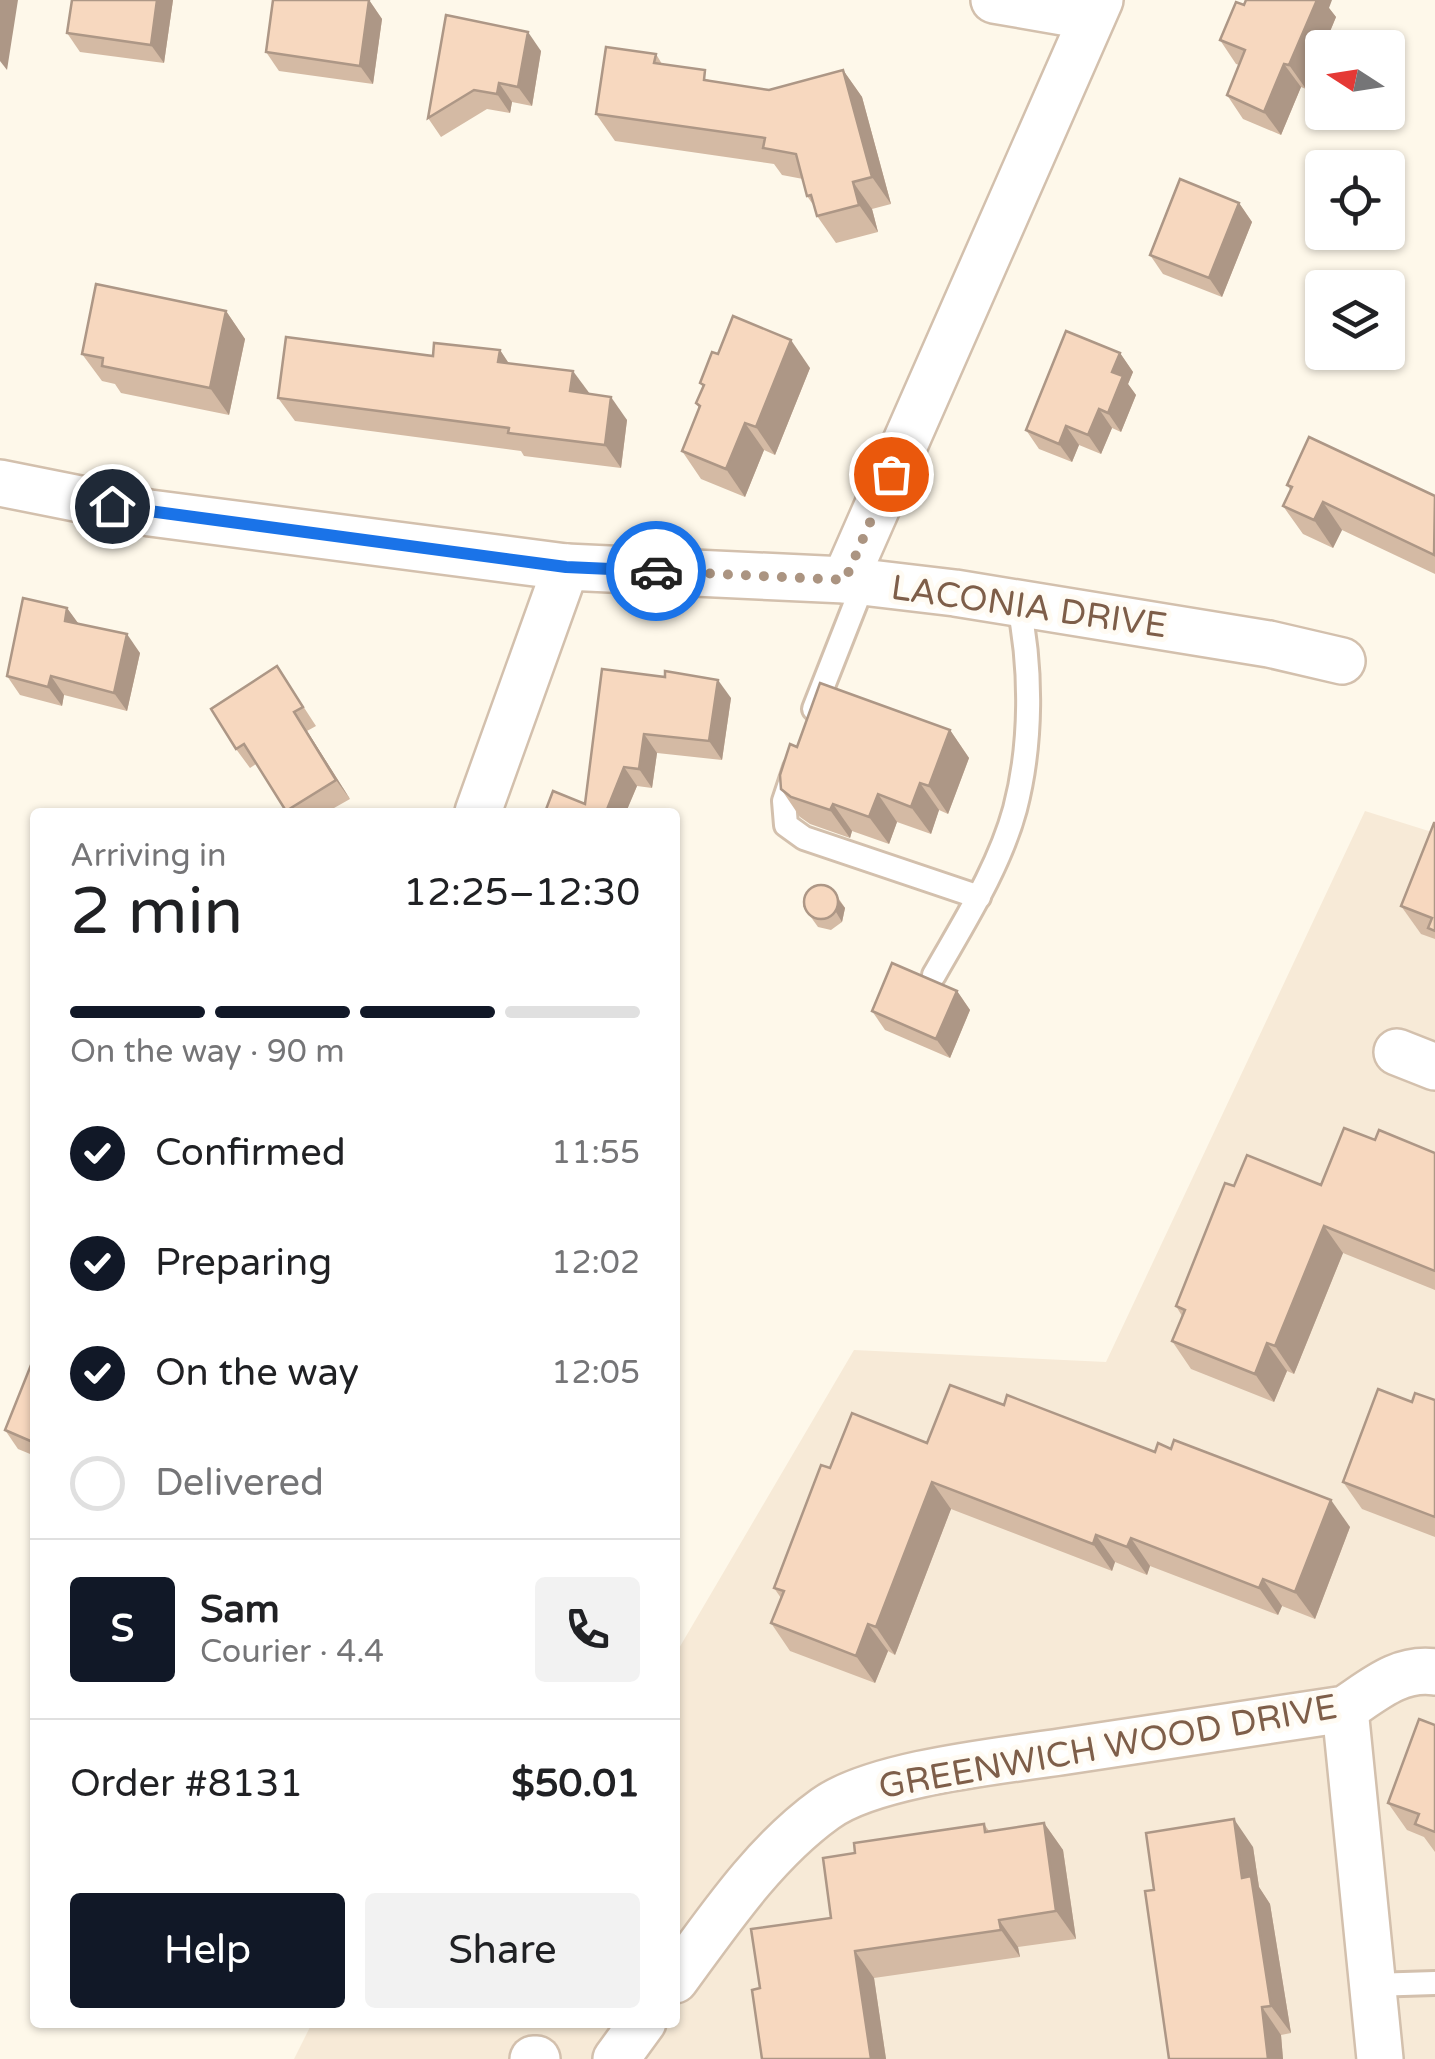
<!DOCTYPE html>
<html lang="en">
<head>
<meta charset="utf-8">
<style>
	body { margin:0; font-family:"Varela Round",sans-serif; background:#f2f2f2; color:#202124; height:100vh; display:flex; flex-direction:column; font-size:38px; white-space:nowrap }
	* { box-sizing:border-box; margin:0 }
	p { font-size:32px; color:#757577 }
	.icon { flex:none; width:55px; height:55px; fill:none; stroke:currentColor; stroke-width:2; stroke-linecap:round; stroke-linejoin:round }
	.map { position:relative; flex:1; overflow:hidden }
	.drawer { position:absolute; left:30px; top:808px; width:650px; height:1220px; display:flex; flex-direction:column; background:#fff; border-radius:10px; box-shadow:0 2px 8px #0004 }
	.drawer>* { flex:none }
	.needle { width:65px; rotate:282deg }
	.controls { position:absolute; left:1305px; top:30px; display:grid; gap:20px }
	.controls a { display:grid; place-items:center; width:100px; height:100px; border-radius:10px; background:#fff; box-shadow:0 2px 8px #0004; font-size:50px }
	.pin { position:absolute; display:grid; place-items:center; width:85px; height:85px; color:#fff; margin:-42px; border:5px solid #fff; border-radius:50%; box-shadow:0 2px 10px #0007 }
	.courier { position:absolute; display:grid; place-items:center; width:100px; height:100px; margin:-50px; border:8px solid #1a73e8; border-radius:50%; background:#fff; color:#222; box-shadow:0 2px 12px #0007 }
	.headline em { font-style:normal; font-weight:600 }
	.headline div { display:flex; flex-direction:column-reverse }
	.headline { display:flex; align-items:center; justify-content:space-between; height:170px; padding:0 40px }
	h1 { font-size:65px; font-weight:600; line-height:75px }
	.bar { display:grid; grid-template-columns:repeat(4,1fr); gap:15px 10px; align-content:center; height:120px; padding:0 40px }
	.bar i { height:12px; border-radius:8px; background:#e0e0e0 }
	.bar .selected { background:#111827 }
	.bar p { grid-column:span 4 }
	.line { display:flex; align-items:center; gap:25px; padding:0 40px; border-top:2px solid #e0e0e0 }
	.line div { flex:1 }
	.round { display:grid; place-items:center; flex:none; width:105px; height:105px; border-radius:10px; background:#f2f2f2 }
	ol { padding:0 40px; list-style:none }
	li { display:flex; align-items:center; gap:30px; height:110px }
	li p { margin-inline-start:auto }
	li .icon { padding:10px; border-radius:50%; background:#111827; color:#fff; stroke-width:4 }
	li:last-child { color:#757577 }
	li i { width:55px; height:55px; border:5px solid #e0e0e0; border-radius:50% }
	.cta { display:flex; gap:20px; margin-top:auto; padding:20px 40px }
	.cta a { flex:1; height:115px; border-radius:10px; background:#111827; color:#fff; font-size:40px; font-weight:600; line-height:115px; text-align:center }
	.cta a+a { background:#f2f2f2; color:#202124 }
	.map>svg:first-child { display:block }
	.residential { fill:#f7ead7 }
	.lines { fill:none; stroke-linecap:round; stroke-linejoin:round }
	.service-casing { stroke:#d3c0ad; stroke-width:28 }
	.minor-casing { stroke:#d3c0ad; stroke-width:50 }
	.service { stroke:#fff; stroke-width:22 }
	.minor { stroke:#fff; stroke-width:45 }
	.wall { fill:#d4baa4 }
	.shaded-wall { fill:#ad9786 }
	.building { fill:#f7d8bf; stroke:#ad9786; stroke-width:2.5 }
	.done { stroke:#ab9481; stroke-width:10; stroke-dasharray:0 18 }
	.route { stroke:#1a73e8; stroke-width:12 }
	.labels { text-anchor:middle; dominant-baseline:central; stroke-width:10; stroke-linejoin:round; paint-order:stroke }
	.street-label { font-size:35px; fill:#7e5e49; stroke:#fffbf3 }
</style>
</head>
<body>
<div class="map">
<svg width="1435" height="2059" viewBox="0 0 1435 2059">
	<rect width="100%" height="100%" fill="#fef8ea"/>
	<polygon class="residential" points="1365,811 1435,833 1435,2059 294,2059 312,2023 675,2022 675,1655 854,1350 1106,1362"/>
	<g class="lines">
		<defs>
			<g id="service">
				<polyline points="814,709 864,582"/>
				<polyline points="795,768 784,801 786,825 804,838 979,897"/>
				<path d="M934,975c30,-53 65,-107 81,-166 17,-65 17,-142 3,-207"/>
				<polyline points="1372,1985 1435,1983"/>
			</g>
			<g id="minor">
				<polyline points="994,0 1092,17"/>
				<polyline points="0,483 150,513 566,567 845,580 955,593 1269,644 1342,661"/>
				<polyline points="845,580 1100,0"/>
				<polyline points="478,812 566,567"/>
				<polyline points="1397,1052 1435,1067"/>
				<polyline points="1345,1709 1380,2059"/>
				<path d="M675,1980c44,-60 89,-127 150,-171 48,-35 174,-48 235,-57 95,-15 190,-29 285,-43 29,-19 54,-42 90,-37"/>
				<polyline points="533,2059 537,2059"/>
				<polyline points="616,2059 643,2022"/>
			</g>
		</defs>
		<use href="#service" class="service-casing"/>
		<use href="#minor" class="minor-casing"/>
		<use href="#service" class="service"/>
		<use href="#minor" class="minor"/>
	</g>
	<g class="wall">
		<polygon points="173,0 164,63 80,52 67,33"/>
		<polygon points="369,0 382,19 373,84 279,71 266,52"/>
		<polygon points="1244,5 1329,8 1336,17 1306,89 1301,87 1281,135 1243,119 1227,95 1239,65 1236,64 1220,40"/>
		<polygon points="446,15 541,51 532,106 512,102 510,113 487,109 441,137 428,118"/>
		<polygon points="656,54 662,64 712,81 769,90 843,70 862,97 891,204 872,209 878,232 836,243 817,216 814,206 807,196 803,179 782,175 774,164 615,141 596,114"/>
		<polygon points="1239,203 1252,222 1222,297 1163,274 1150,255"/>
		<polygon points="226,311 245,339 229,415 121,393 115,384 102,381 82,354"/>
		<polygon points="500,350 508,363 589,394 627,420 621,468 524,456 521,451 295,421 278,398 433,356"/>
		<polygon points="1120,353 1133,372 1128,384 1136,395 1121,432 1112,428 1101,454 1079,445 1072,462 1039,449 1026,430"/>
		<polygon points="718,354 810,368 775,455 764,450 745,497 701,479 682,451 699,408 696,403 703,387 700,383"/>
		<polygon points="1287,485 1435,496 1435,574 1342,530 1333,548 1303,534 1283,506 1291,491"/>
		<polygon points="67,608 78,624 140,653 127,711 64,695 62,706 20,695 7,676"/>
		<polygon points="277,666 316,726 307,731 350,799 327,812 287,812 256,764 250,768 236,749"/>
		<polygon points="602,669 731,698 722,760 657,753 652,788 637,786 626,812 545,812 585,804"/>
		<polygon points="950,730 969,758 948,814 939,810 931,834 897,822 889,844 852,831 850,838 810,824 800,817 781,789 797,747"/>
		<polygon points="1435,823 1435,939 1421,934 1401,906"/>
		<polygon points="831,887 845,908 842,922 831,930 818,927 803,906"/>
		<polygon points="957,991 970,1010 950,1058 885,1030 872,1011"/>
		<polygon points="1375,1140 1435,1153 1435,1290 1343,1253 1294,1374 1287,1371 1274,1402 1191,1369 1172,1341 1182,1316 1176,1306 1234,1186 1321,1185"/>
		<polygon points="35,1355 35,1456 18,1449 5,1430"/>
		<polygon points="1435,1400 1435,1537 1362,1509 1343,1482 1412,1402"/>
		<polygon points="1004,1405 1350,1527 1315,1619 1282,1606 1278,1615 1150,1566 1147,1575 1115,1562 1112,1571 951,1509 895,1655 888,1651 875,1683 790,1651 771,1623 781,1598 774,1588 830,1468 927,1443"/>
		<polygon points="1435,1725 1435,1852 1424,1837 1407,1830 1388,1803"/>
		<polygon points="1044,1823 1063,1850 1076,1939 1018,1947 1020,1957 874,1978 886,2059 762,2059 760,1988 831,1918 855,1853 984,1824 989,1831"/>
		<polygon points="1253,1847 1259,1887 1270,1904 1291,2033 1281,2035 1283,2059 1169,2059 1154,1890"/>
	</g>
	<g class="shaded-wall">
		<polygon points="0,0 18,0 7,70 0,61"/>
		<polygon points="157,0 173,0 164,63 151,45"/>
		<polygon points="369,0 382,19 373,84 360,66"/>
		<polygon points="1317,0 1332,0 1329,8 1336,17 1306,89 1289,65"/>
		<polygon points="528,32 541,51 532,106 518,87"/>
		<polygon points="1284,64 1301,87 1281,135 1264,112"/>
		<polygon points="843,70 862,97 891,204 872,177"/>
		<polygon points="499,83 512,102 510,113 497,94"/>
		<polygon points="853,182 872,209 878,232 859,205"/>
		<polygon points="1239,203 1252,222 1222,297 1209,278"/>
		<polygon points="226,311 245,339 229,415 210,388"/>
		<polygon points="791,340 810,368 775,455 756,427"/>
		<polygon points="500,350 516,374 498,362"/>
		<polygon points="1120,353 1133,372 1128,384 1136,395 1121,432 1108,413 1112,372"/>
		<polygon points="573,371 590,394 570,391"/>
		<polygon points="611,397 627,420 621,468 605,445"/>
		<polygon points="1099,409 1112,428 1101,454 1088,435"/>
		<polygon points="745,423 764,450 745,497 726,469"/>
		<polygon points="1066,426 1079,445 1072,462 1059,444"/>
		<polygon points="1323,502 1342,530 1333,548 1314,520"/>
		<polygon points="67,608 81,627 65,621"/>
		<polygon points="127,634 140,653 127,711 114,693"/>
		<polygon points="51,676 64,695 62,706 48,687"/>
		<polygon points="718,680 731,698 722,760 709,741"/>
		<polygon points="294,712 307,731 350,799 336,780"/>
		<polygon points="950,730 969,758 948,814 929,786"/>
		<polygon points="644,734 657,753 652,788 639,769"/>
		<polygon points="624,767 637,786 626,812 606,812"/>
		<polygon points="920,783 939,810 931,834 911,807"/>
		<polygon points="878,794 897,822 889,844 869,817"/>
		<polygon points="833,804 852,831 850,838 830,810"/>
		<polygon points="838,899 845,908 842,922 836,912"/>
		<polygon points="957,991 970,1010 950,1058 936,1039"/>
		<polygon points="1324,1226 1343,1253 1294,1374 1275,1346"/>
		<polygon points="1267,1343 1287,1371 1274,1402 1255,1374"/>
		<polygon points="932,1482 951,1509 895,1655 876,1627"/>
		<polygon points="1331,1500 1350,1527 1315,1619 1295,1592"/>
		<polygon points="1096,1535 1115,1562 1112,1571 1093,1544"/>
		<polygon points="1131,1538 1150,1566 1147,1575 1127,1547"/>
		<polygon points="1263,1579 1282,1606 1278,1615 1259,1588"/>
		<polygon points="868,1624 888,1651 875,1683 856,1656"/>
		<polygon points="1234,1819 1253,1847 1259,1887 1270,1904 1291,2033 1271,2006 1242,1878"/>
		<polygon points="1044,1823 1063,1850 1076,1939 1056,1911"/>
		<polygon points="999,1920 1018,1947 1020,1957 1001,1930"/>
		<polygon points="855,1951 874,1978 886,2059 871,2059"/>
		<polygon points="1262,2007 1281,2035 1283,2059 1268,2059"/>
	</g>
	<g class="building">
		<polygon points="72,0 157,0 151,45 67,33"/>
		<polygon points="273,0 369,0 360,66 266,52"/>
		<polygon points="1246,0 1317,0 1289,65 1284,64 1264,112 1227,95 1245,50 1220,40 1236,2 1244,5"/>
		<polygon points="446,15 528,32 518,87 499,83 497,94 474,90 428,118"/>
		<polygon points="606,47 656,54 654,63 705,70 704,80 769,90 843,70 872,177 853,182 859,205 817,216 811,195 807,196 796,154 763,148 765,138 596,114"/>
		<polygon points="1180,179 1239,203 1209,278 1150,255"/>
		<polygon points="96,284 226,311 210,388 102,366 103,358 82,354"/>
		<polygon points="733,316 791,340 756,427 745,423 726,469 682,451 700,406 696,403 704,385 700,383 712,352 718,354"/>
		<polygon points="1066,331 1120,353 1112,372 1123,376 1108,413 1099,409 1088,435 1066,426 1059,444 1026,430"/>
		<polygon points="286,337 433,356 434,343 500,350 498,362 573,371 570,391 611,397 605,445 508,433 509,428 278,398"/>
		<polygon points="1309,437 1435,496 1434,555 1323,502 1314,520 1283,506 1292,487 1287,485"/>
		<polygon points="23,598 67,608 65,621 127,634 114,693 51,676 48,687 7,676"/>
		<polygon points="277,666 303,707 294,712 336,780 286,811 244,744 236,749 211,709"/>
		<polygon points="602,669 665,677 665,671 718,680 709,741 644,734 639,769 624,767 606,812 545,812 553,791 585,804"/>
		<polygon points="820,683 950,730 929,786 920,783 911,807 878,794 869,817 833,804 830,810 791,797 781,789 780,775 790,744 797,747"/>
		<polygon points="1434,823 1435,823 1435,931 1428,928 1432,918 1401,906"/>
		<circle cx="821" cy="902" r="17"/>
		<polygon points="892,963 957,991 936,1039 872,1011"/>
		<polygon points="1344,1128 1375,1140 1379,1130 1435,1153 1435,1271 1324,1226 1275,1346 1267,1343 1255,1374 1172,1341 1185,1310 1176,1306 1225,1183 1234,1186 1247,1155 1321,1185"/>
		<polygon points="35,1355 35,1443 5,1430"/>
		<polygon points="950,1385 1004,1405 1007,1395 1155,1452 1158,1443 1171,1449 1174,1440 1331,1500 1295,1592 1263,1579 1259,1588 1131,1538 1127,1547 1096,1535 1093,1544 932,1482 876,1627 868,1624 856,1656 771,1623 784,1591 774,1588 821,1465 830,1468 852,1413 927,1443"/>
		<polygon points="1378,1389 1412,1402 1415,1393 1435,1400 1435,1517 1343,1482"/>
		<polygon points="1419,1719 1435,1725 1435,1832 1415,1824 1419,1814 1388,1803"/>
		<polygon points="1234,1819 1242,1878 1251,1876 1271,2006 1262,2007 1268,2059 1169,2059 1145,1891 1154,1890 1146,1833"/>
		<polygon points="1044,1823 1056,1911 999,1920 1001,1930 855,1951 871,2059 762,2059 752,1990 760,1988 751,1929 831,1918 823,1858 855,1853 854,1843 984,1824 985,1832"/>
	</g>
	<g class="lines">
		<polyline class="done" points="656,571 845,580 891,474"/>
		<polyline class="route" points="112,506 566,567 656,571"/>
	</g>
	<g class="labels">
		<g class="street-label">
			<text transform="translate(1029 607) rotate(8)">LACONIA DRIVE</text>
			<text transform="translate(1108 1747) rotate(-10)">GREENWICH WOOD DRIVE</text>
		</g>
	</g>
</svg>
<div class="controls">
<a><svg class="needle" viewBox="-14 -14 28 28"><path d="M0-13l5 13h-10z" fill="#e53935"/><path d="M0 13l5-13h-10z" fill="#757577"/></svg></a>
<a><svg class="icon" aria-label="locate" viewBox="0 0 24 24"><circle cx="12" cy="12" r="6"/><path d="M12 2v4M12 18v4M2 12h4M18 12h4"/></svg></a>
<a><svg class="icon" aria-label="layers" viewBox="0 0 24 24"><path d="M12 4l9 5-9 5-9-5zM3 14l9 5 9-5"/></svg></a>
</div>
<div class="pin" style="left:891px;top:474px;background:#ea580c"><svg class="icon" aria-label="bag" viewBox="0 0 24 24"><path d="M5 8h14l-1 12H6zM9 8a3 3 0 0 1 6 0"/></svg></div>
<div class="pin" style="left:112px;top:506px;background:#1f2937"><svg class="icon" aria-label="home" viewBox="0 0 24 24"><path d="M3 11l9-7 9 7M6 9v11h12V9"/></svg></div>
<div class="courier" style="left:656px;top:571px"><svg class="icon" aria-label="car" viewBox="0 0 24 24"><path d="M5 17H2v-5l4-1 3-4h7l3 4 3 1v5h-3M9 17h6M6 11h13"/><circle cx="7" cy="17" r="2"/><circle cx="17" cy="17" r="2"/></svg></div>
<section class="drawer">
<div class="headline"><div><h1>2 min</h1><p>Arriving in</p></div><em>12:25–12:30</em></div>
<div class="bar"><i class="selected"></i><i class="selected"></i><i class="selected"></i><i></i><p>On the way · 90 m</p></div>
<ol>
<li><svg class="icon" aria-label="check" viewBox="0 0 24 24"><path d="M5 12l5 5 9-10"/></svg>Confirmed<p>11:55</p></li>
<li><svg class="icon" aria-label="check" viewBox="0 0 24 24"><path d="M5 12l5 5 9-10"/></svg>Preparing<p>12:02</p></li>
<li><svg class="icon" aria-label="check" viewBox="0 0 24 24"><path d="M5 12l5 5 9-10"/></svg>On the way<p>12:05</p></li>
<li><i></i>Delivered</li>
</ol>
<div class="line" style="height:180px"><b class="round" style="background:#111827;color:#fff">S</b><div><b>Sam</b><p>Courier · 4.4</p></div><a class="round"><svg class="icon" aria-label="phone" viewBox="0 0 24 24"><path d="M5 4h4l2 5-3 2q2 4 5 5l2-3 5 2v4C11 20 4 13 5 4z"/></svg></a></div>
<div class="line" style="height:130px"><div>Order #8131</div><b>$50.01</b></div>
<div class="cta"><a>Help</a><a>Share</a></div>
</section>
</div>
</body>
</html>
